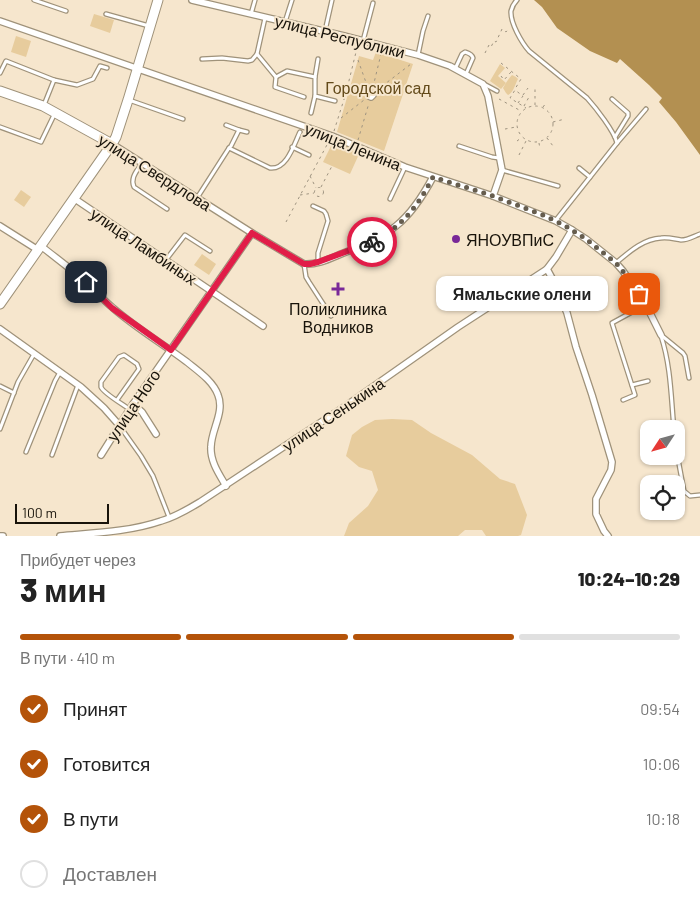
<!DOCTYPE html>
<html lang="ru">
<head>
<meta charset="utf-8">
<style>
	body { margin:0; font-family:Barlow,sans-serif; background:#f2f2f2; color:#222; height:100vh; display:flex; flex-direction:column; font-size:19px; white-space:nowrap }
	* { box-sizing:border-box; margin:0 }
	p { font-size:16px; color:#767676 }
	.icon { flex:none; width:28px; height:28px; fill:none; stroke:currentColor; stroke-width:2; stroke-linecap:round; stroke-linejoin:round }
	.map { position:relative; height:536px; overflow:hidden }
	.panel { display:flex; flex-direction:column; background:#fff; flex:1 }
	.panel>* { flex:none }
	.needle { width:32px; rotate:234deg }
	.tools { position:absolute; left:640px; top:420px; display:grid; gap:10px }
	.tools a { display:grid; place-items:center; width:45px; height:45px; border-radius:10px; background:#fff; box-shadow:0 1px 4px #0004; font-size:25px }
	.scale { position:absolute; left:15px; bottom:12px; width:94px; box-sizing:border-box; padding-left:5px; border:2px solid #18130a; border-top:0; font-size:14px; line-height:18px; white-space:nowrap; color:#18130a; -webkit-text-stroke:4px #f6e6cd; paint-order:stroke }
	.pin { position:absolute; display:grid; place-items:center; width:42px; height:42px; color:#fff; margin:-21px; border-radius:10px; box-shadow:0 2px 8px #0006 }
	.courier { position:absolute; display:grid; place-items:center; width:50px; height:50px; margin:-25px; border:4px solid #e11d48; border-radius:50%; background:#fff; color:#222; box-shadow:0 1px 6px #0007 }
	.bubble { position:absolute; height:35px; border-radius:10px; background:#fff; box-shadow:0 1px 4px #0004; font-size:16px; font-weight:800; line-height:35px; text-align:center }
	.overview em { font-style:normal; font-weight:800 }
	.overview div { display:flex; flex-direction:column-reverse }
	.overview { display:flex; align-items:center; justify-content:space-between; height:85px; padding:0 20px }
	h1 { font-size:32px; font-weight:800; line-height:38px }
	.bar { display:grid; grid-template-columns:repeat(4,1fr); gap:8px 5px; align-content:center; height:60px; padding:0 20px }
	.bar i { height:6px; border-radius:4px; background:#e0e0e0 }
	.bar .selected { background:#b45309 }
	.bar p { grid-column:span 4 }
	ol { padding:0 20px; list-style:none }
	li { display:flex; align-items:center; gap:15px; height:55px }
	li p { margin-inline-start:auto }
	li .icon { padding:5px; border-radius:50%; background:#b45309; color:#fff; stroke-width:4 }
	li:last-child { color:#767676 }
	li i { width:28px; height:28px; border:2px solid #e0e0e0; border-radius:50% }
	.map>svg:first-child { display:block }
	.green { fill:#e7cc9d }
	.water { fill:#b39051 }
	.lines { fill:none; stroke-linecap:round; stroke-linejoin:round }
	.lane-casing { stroke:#9f927a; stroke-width:5.5 }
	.street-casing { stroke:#9f927a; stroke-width:8 }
	.secondary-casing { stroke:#9f927a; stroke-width:11 }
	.path { stroke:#9e9380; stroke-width:1; stroke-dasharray:2.5 4; stroke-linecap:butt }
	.lane { stroke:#fff; stroke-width:3 }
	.street { stroke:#fff; stroke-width:5.5 }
	.secondary { stroke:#fff; stroke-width:9 }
	.done { stroke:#665d4e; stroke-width:5; stroke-dasharray:0 9 }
	.route { stroke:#e11d48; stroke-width:6 }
	.poi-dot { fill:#792898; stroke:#f6e6cd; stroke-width:2 }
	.labels { text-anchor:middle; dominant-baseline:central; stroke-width:4; stroke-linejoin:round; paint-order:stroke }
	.street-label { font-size:16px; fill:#18130a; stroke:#f6e6cd }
	.park-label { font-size:16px; fill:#634a1a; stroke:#f6e6cd }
	.poi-label { font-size:16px; fill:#18130a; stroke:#f6e6cd; text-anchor:start }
</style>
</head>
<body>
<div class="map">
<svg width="700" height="536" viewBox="0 0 700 536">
	<rect width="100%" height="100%" fill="#f6e6cd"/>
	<g class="green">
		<polygon points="94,14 114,20 110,33 90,26"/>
		<polygon points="16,36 31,41 26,57 11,52"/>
		<polygon points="376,52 413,64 384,151 337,132 359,56 373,60"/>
		<polygon points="500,64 505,68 498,76 506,83 501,89 490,81"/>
		<path d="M512,75l4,2 2,2c-3,5 -4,13 -10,16l-2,-2 -3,-5c3,-5 5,-9 9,-13z"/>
		<polygon points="334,140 360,152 350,174 323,162"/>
		<polygon points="21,190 31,197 24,207 14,200"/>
		<polygon points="202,254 216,264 209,275 194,265"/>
		<polygon points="392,419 412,420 431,433 472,455 500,479 515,484 527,515 521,535 518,536 486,536 482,530 465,530 458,536 344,536 349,523 368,506 378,490 372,471 359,467 346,456 352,435 362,427 375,420"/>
	</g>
	<polygon class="water" points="534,0 700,0 700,155 676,122 659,102 662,98 649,85 620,59 617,63 590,51 557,28 542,7"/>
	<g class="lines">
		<defs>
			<g id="lane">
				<polyline points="34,0 66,11"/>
				<path d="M517,0c-3,3 -5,7 -6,11 -1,12 11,32 18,40l58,47c9,10 27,33 30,45"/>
				<polyline points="106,14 149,26"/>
				<polyline points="251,14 255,0"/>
				<polyline points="265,18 257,54 276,77 287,71 315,77 315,96 335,101"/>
				<polyline points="285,22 292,0"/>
				<polyline points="325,31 332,0"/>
				<polyline points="363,41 373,3"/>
				<polyline points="418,55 423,31 428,16"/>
				<polyline points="202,59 222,58 248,61 252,60 257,54"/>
				<path d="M455,69l7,-15 3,-2c3,1 7,2 8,6l-7,16"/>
				<polyline points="0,73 6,61 54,80"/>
				<polyline points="276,77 275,87 304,97"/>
				<polyline points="315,77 318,59"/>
				<polyline points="484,84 497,91"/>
				<polyline points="612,99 628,113 628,116 615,137"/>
				<polyline points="129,100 183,119"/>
				<polyline points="44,105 54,80 77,85 93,79 100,66 107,68"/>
				<polyline points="311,113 315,96"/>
				<polyline points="226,125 239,130 231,146 229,148"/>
				<polyline points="0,127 41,142 55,113"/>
				<polyline points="239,130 247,132"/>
				<polyline points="459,146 492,157 499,158"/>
				<polyline points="292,147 309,155"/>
				<path d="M141,164c-4,7 -11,14 -7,23l33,22"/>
				<polyline points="579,168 590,177"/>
				<polyline points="502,170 558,186"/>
				<path d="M197,198l32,-50 41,20c17,2 24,-24 30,-36"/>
				<polyline points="390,199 405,167"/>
				<polyline points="313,206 324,211 326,214 328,221 318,253 318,262"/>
				<polyline points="556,220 617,143 646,109"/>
				<polyline points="165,261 185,235 210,251"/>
				<path d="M616,263c13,-11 27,-24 45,-25 7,-1 13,1 20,2 7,0 13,-4 19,-6"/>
				<polyline points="304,264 306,277 309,282 331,316"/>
				<polyline points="661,335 683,353 685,356 689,378"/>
				<path d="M661,336c10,30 10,62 13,93"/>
				<polyline points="632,385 648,381"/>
				<polyline points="0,386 14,393"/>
				<path d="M117,400l22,-31 -2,-5 -13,-9 -5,2 -18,25c0,2 0,3 0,5 2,6 23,18 28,22"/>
				<polyline points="623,400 635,395 612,323 645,305"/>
				<polyline points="119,425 141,456 153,476 169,517"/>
				<polyline points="0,429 18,382 34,354"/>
				<polyline points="676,448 684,491 690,496 700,495"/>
				<polyline points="26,452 55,381 60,372"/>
				<polyline points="52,455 78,385"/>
			</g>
			<g id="street">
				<polyline points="192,0 344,36 418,55 450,66 483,84 488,96 502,170 493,196"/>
				<polyline points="0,21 332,136 405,167 493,196 556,221 572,230 586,239 616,263 623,271 646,305 661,335"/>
				<polygon points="370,93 373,95 371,97 369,96"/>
				<path d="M112,144l140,89 52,31c13,1 25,-5 37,-10 49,-19 67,-30 92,-77"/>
				<polyline points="75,199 263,326"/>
				<polyline points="0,226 38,250"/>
				<path d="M41,246c15,12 30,23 45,36 9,8 17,18 27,26 23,20 50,36 74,54 11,9 26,19 31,33 7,17 -7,35 -7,52 -1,14 8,27 15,39"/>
				<polyline points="547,269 554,282 567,313 576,347 592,395 612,462 611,470 596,499 596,514 604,531 608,536"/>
				<polyline points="0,329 81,387 104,408 119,425"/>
				<polyline points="133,404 142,412 156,434"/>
				<polyline points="101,455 133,404 252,233"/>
				<polyline points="0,536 3,536"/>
				<path d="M60,536c33,-3 69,-4 101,-15 14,-4 26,-11 39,-19l147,-97 111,-78 89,-58 9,-12 16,-27"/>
			</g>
			<g id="secondary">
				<polyline points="0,91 43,106 112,144"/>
				<polyline points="0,304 112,144 116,137 128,100 158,0"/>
			</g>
		</defs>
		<use href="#lane" class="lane-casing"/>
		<use href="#street" class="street-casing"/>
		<use href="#secondary" class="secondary-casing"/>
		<g class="path">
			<polyline points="485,53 489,45 491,47 494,41 496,42 502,29 506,32 509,28"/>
			<polyline points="358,60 368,88"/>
			<polyline points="501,63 521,79 515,89"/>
			<polyline points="501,76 504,80 511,72"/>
			<polyline points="373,87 381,54"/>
			<polyline points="377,90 411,64"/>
			<polyline points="523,95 528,88"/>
			<polyline points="499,99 521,111"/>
			<polyline points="518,103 523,96 515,90 510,98 526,108"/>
			<polyline points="535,105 535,88"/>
			<circle cx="535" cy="124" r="18"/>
			<polyline points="524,106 529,97"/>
			<polyline points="543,107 546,103"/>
			<polyline points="341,118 364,100"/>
			<polyline points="553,122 565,119"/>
			<polyline points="505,129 516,127"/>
			<polyline points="334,131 346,93 357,48"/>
			<polyline points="547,138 553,146"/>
			<polyline points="358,140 369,103"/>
			<polyline points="517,141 521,138"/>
			<polyline points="539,143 540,149"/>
			<polyline points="519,155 526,141"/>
			<polyline points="310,176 316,188"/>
			<polyline points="321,187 332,166"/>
			<circle cx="319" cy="192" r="4.5"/>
			<polyline points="300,195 314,193"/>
			<polyline points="286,222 329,141"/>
		</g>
		<use href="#lane" class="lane"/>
		<use href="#street" class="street"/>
		<use href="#secondary" class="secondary"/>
	</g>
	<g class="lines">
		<path class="done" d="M372,242c30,-15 46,-36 61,-65l60,19 50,19 21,10 22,14 30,24 16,19 7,12"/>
		<polyline class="route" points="86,282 112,308 171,350 252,233 304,264 310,264 318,262 372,242"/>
	</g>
	<g class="poi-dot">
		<circle cx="456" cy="239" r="5"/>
		<path d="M335.5 281.5h5v5h5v5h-5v5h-5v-5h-5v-5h5z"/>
	</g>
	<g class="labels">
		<g class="street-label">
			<text transform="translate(340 36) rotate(14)">улица Республики</text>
			<text transform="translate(353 146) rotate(22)">улица Ленина</text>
			<text transform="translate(155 172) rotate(32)">улица Свердлова</text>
			<text transform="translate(144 246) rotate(34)">улица Ламбиных</text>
			<text transform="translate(133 405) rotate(-56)">улица Ного</text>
			<text transform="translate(333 414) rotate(-34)">улица Сенькина</text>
		</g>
		<g class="park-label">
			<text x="378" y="87">Городской сад</text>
		</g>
		<g class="poi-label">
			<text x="466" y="239">ЯНОУВПиС</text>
			<text x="338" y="308" text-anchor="middle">Поликлиника<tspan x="338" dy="18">Водников</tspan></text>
		</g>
	</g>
</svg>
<div class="tools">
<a><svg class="needle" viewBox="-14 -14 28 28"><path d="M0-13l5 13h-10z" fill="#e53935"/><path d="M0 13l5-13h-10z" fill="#767676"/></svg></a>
<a><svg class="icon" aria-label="locate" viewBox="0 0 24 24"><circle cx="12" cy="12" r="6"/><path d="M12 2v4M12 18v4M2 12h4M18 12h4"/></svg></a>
</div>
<div class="scale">100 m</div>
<div class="pin" style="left:639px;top:294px;background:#ea580c"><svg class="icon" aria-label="bag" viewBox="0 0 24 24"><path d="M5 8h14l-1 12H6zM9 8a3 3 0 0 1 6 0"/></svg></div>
<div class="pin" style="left:86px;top:282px;background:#1f2937"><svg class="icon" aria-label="home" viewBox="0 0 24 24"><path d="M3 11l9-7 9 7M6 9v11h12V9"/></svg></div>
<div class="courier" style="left:372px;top:242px"><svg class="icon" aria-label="bike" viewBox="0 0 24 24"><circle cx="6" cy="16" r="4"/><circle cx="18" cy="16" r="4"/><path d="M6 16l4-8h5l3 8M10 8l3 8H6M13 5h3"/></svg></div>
<div class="bubble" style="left:436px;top:276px;width:172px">Ямальские олени</div>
</div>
<section class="panel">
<div class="overview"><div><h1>3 мин</h1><p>Прибудет через</p></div><em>10:24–10:29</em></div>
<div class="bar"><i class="selected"></i><i class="selected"></i><i class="selected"></i><i></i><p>В пути · 410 m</p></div>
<ol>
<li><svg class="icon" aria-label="check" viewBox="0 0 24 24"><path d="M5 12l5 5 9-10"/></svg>Принят<p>09:54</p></li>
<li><svg class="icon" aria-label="check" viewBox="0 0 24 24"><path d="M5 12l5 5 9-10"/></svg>Готовится<p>10:06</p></li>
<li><svg class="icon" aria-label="check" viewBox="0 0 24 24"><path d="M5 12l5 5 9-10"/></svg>В пути<p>10:18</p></li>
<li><i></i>Доставлен</li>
</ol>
</section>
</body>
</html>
